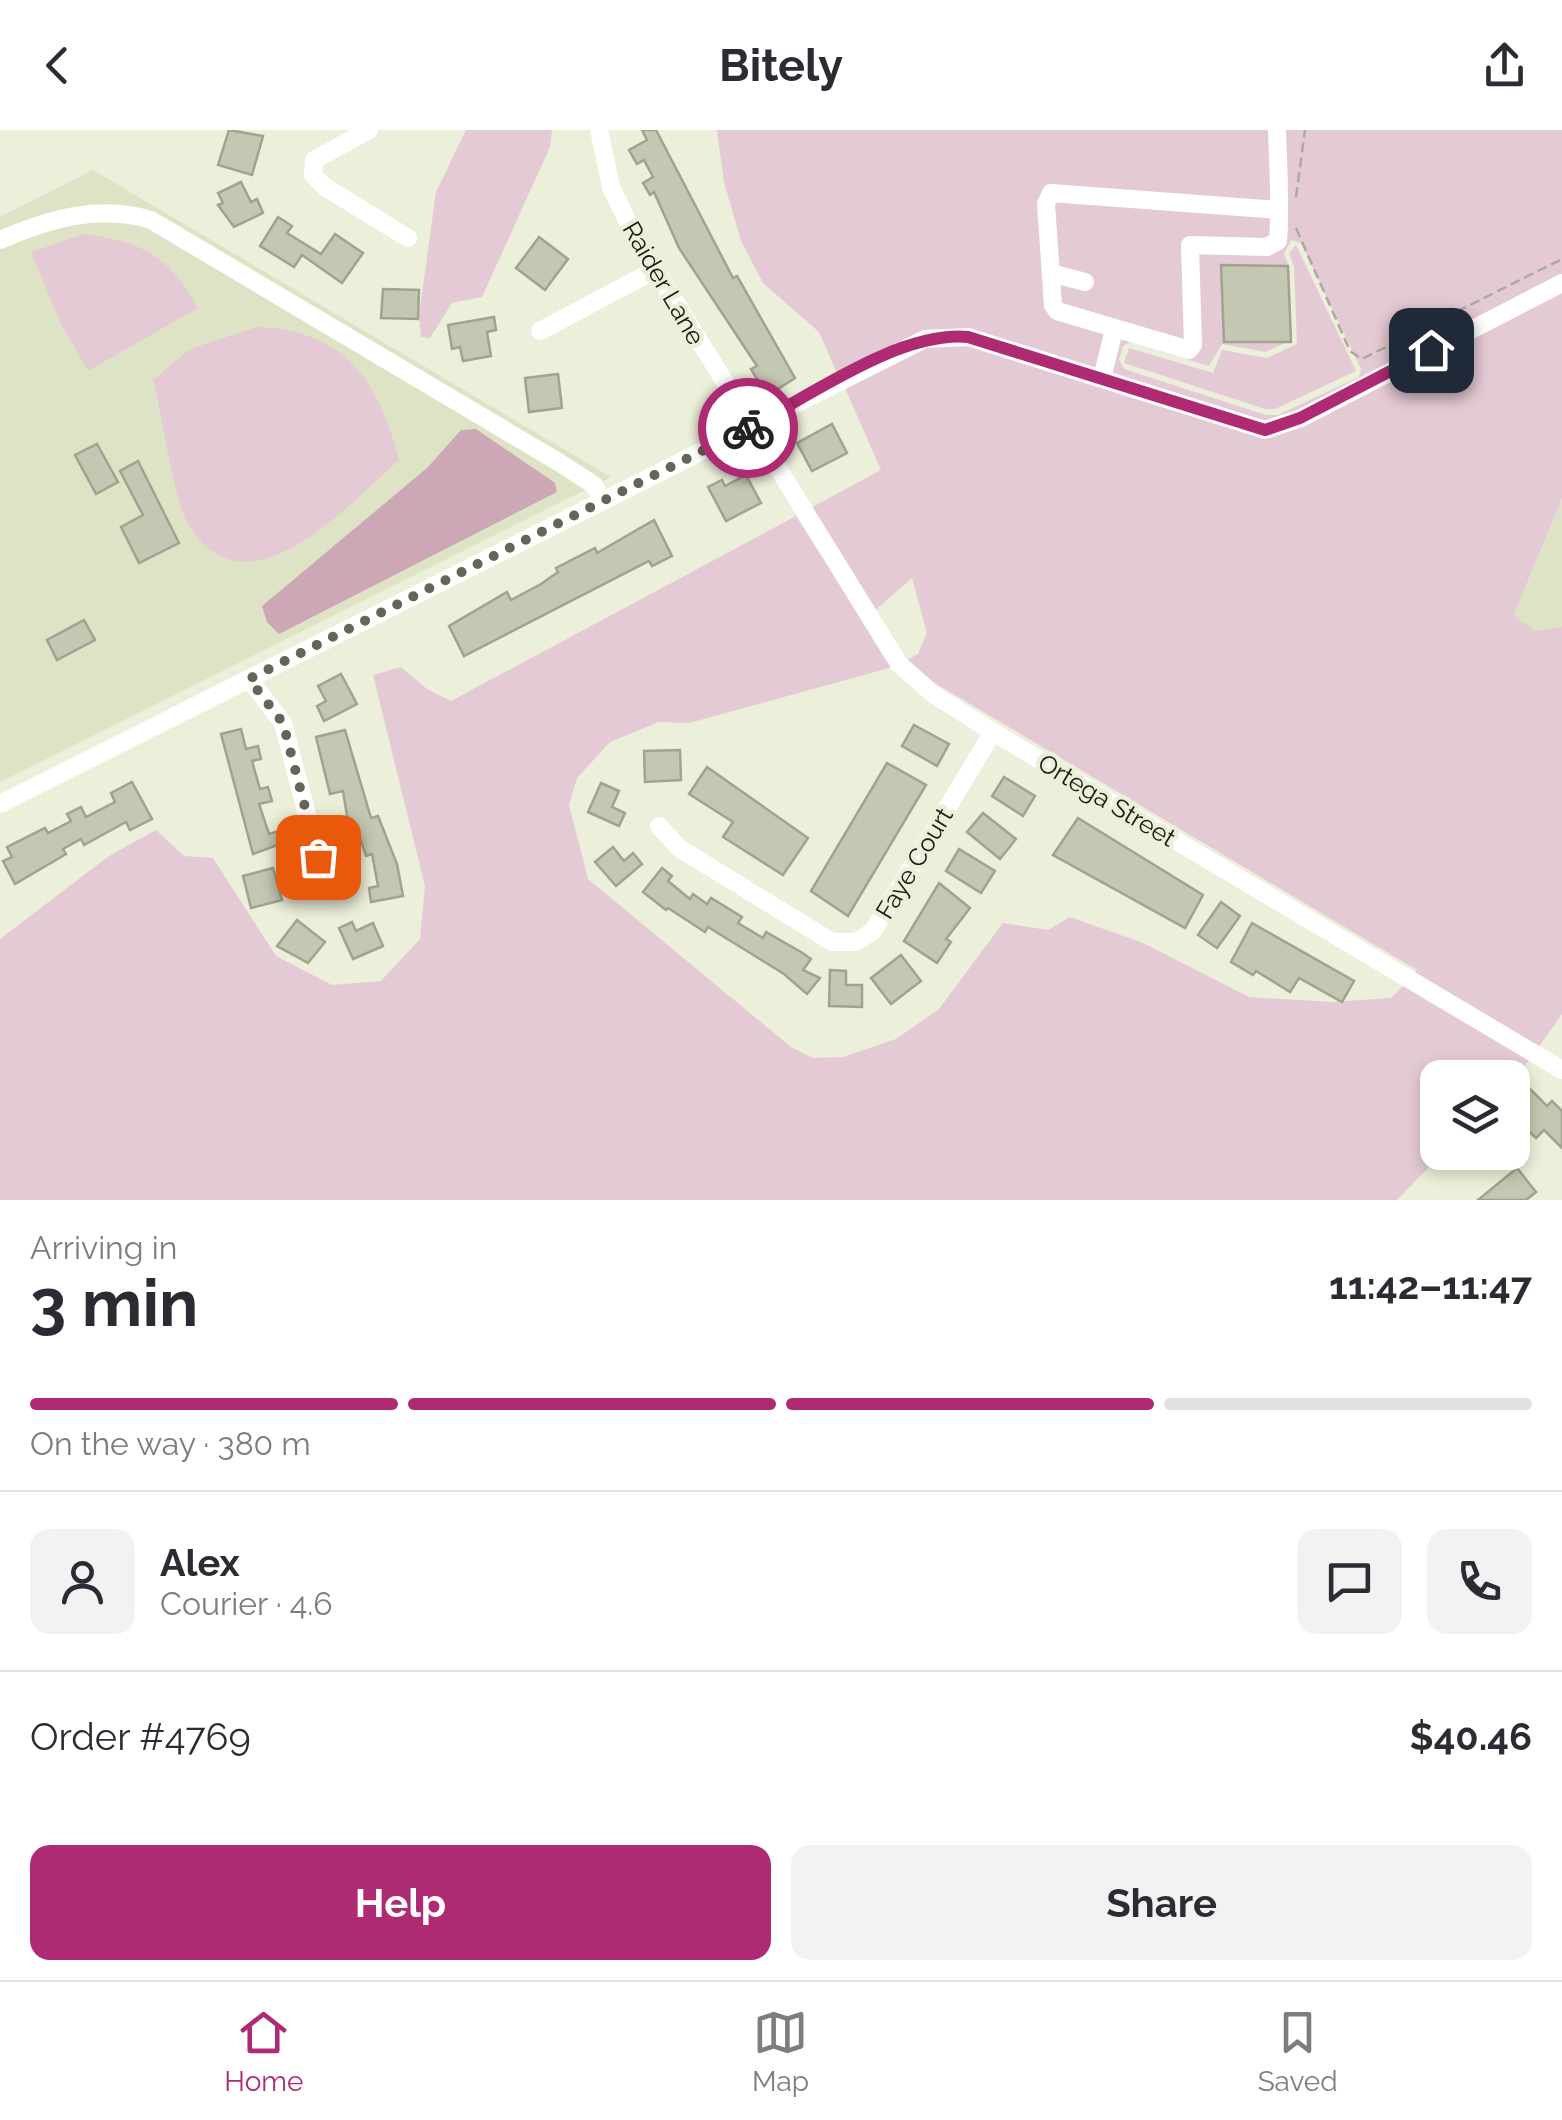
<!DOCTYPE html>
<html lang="en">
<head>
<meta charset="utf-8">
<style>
	body { margin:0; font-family:Raleway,sans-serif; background:#f2f2f3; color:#2b2b33; height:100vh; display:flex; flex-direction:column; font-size:38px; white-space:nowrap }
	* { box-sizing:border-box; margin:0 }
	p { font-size:32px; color:#7c7c81 }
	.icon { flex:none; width:55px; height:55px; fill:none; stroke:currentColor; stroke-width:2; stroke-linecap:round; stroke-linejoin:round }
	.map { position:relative; height:1070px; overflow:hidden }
	.details { display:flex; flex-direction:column; background:#fff; flex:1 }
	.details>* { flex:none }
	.tools { position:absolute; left:1420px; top:930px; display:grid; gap:20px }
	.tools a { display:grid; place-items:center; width:110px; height:110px; border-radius:20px; background:#fff; box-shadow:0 5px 15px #0003; font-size:50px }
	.pin { position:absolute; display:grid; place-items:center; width:85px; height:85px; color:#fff; margin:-42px; border-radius:20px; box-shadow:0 5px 15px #0006 }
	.courier { position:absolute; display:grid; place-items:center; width:100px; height:100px; margin:-50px; border:8px solid #ae2a72; border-radius:50%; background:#fff; color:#222; box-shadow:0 2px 12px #0007 }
	.overview em { font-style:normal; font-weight:700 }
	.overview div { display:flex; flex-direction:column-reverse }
	.overview { display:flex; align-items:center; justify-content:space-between; height:170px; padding:0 30px }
	h1 { font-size:65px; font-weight:700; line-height:75px }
	.bar { display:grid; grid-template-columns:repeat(4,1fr); gap:15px 10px; align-content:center; height:120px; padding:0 30px }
	.bar i { height:12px; border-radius:8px; background:#e1e1e2 }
	.bar .selected { background:#ae2a72 }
	.bar p { grid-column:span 4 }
	.line { display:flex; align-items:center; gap:25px; padding:0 30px; border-top:2px solid #e1e1e2 }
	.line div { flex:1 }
	.round { display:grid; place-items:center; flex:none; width:105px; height:105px; border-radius:20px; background:#f2f2f3 }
	.button { display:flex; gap:20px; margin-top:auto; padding:20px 30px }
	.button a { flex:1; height:115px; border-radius:20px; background:#ae2a72; color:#fff; font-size:40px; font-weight:700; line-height:115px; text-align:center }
	.button a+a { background:#f2f2f3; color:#2b2b33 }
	header { display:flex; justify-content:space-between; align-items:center; height:130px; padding:0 30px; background:#fff; font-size:45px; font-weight:700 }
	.tabs { display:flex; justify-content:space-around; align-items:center; height:140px; border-top:2px solid #e1e1e2; background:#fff; font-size:28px; color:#7c7c81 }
	.tabs a { display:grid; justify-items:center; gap:5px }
	.tabs .selected { color:#ae2a72 }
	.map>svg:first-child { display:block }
	.built { fill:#dfe3c6 }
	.green { fill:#e4cad4; fill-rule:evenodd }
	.water { fill:#cca7b6 }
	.building { fill:#c4c7b1; stroke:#a1a38f; stroke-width:2.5 }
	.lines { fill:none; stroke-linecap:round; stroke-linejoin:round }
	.path { stroke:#aaac9b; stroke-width:2.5; stroke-dasharray:10 5; stroke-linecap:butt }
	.minor { stroke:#fff; stroke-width:18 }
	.done { stroke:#636558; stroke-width:10; stroke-dasharray:0 18 }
	.route { stroke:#ae2a72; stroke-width:12 }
	.labels { text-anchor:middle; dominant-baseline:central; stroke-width:9; stroke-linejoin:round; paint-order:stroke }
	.street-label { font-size:25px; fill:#191a12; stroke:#ecefd9 }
</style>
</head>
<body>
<header><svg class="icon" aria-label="back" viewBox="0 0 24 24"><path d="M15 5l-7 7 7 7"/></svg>Bitely<svg class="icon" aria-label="share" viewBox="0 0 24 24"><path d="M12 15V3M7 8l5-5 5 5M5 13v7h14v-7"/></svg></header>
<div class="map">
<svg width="1562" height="1070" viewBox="0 0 1562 1070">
	<rect width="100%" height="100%" fill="#ecefd9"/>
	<g class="built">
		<polygon points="93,40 611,347 0,652 0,87"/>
		<polygon points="1562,368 1562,497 1535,501 1514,486"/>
	</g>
	<g class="green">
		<polygon points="466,0 552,0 550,17 482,167 452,173 430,208 421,207 419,186 436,62"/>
		<path d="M717,0h845v144l-265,137 -33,12 -296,-93 -45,1 -86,42 -18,-41 -56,-49 -22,-42 -17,-59zM1291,110l10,3 60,126 -2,8 -81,38h-12l-142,-46 -5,-9 4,-14 7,-4 79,24 13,-22 44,8 25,-12 -2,-73 -5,-13z"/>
		<path d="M84,104c59,8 85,22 114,74l-110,63 -29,-51 -28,-68z"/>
		<polygon points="1296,115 1356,241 1275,279 1265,279 1124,233 1129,218 1213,243 1222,220 1267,228 1297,214 1294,137 1289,123"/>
		<polygon points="1562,161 1562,368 1514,485 1535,501 1562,497 1562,884 1538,918 1414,844 1417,840 923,546 905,531 918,524 927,503 912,448 872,483 807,380 881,340 844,256 927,216 968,214 1267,307 1304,294"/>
		<path d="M257,197c88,3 122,54 142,133 -50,44 -154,163 -212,62 -13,-23 -26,-111 -34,-142l37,-31z"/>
		<polygon points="796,386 893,537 689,593 659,592 610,612 577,648 569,675 588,749 791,917 813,928 843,927 896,909 939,879 1003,793 1048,800 1070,787 1143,813 1249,867 1332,872 1391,868 1405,854 1530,929 1513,952 1512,948 1438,948 1438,1022 1443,1023 1397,1070 0,1070 0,809 109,726 156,700 184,726 213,728 276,826 332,855 381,851 420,809 425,756 373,545 401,537 427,559 451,571"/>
	</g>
	<polygon class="water" points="476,299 555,353 557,362 279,504 267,492 262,476 427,338 461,300"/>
	<g class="building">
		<polygon points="229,0 263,6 252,45 218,35"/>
		<polygon points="642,0 656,0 733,148 737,146 795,248 767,266 751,239 757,236 679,118 654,62 650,65 643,53 653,47 644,30 637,34 629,20 647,10"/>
		<polygon points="241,52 251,72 257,69 263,83 234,97 218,75 223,73 218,63"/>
		<polygon points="278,87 292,96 287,103 321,124 335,104 363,123 342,153 302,125 294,137 260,116"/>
		<polygon points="539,107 568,129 545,160 516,138"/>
		<polygon points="1221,135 1288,136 1291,212 1224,212"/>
		<polygon points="383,159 419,160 418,189 381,188"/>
		<polygon points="494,187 496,200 487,202 491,226 463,231 460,217 452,219 448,195"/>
		<polygon points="558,244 562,278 529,282 525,248"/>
		<polygon points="832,294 847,323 812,341 797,313"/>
		<polygon points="97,314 118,352 96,364 75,325"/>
		<polygon points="138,331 179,413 139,433 121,397 143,385 120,341"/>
		<polygon points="746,345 761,373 726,391 708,357 722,350 725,356"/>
		<polygon points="654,390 672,426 652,436 649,431 464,526 449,496 507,462 511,470 541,454 558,442 556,438 595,418 597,423"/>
		<polygon points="84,490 95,510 57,530 47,510"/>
		<polygon points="341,544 357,574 324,591 317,576 326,571 318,556"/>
		<polygon points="914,595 949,614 937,636 902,616"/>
		<polygon points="241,599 246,619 258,616 261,629 252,631 260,659 268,657 272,671 259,674 269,704 279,701 283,713 253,724 221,604"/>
		<polygon points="345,600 371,688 378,686 397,734 403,766 371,772 369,758 378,756 372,724 366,726 360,708 351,711 343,661 330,664 316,607"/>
		<polygon points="680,620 681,650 645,652 644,621"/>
		<polygon points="887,633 926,655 848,786 811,761"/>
		<polygon points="707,637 808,708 783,745 723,707 733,692 689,664"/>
		<polygon points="1004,647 1035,666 1023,686 992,666"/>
		<polygon points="132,652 152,689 130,700 126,692 84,715 81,709 63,719 66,724 15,754 3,731 12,727 7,717 45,698 48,703 71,691 67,684 81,677 86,687 115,672 111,663"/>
		<polygon points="601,653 619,661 612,677 625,683 619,696 588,682"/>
		<polygon points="983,683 1016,709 1000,729 967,702"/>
		<polygon points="1078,688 1203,765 1185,798 1053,725"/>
		<polygon points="613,717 624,731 633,723 642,734 616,756 595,732"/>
		<polygon points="959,719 995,741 981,763 946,741"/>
		<polygon points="273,738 282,770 251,778 243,746"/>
		<polygon points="662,738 672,746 668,751 690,769 693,764 707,774 711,768 742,787 738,793 763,808 766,802 801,822 811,829 803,840 820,848 807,864 784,844 708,797 705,802 668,778 666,780 643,762"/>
		<polygon points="939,753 970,778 946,809 951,812 937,833 904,811"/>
		<polygon points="1221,772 1240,786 1217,818 1198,805"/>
		<polygon points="297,790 325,812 308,833 277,816"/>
		<polygon points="352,792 356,801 373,793 383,816 353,829 339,798"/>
		<polygon points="1252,793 1354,851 1342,872 1299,848 1290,862 1256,841 1253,845 1231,832"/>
		<polygon points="901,825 921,851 891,874 871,848"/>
		<polygon points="830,840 846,841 846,855 862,855 862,877 829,876"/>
		<polygon points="1529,958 1547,976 1552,971 1562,981 1562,1018 1544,1000 1536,1008 1512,985 1512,974"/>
		<polygon points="1517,1038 1536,1062 1526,1070 1478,1070"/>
	</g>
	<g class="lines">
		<g class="path">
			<polyline points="1296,67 1305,0"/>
			<polyline points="1296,98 1350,221 1362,229 1562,129"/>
		</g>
		<g class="minor">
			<polyline points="369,0 314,30 313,45 325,57 408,108"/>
			<polyline points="599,0 611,57 634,105 899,534 933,564 993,602 1562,940"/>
			<path d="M1277,0c1,37 4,75 1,111l-11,6 -77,-2 3,100 -4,5 -132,-39 -4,-6 -7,-101 5,-11 227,17"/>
			<path d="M0,110c49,-21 98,-36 151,-20l409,243 34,22 8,16"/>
			<polyline points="1051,143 1085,152"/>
			<polyline points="540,201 655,140"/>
			<polyline points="1102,248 1114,200"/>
			<polyline points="249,549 283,593 327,761"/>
			<polyline points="0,674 925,209 968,207 1265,300 1301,288 1562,153"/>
			<polyline points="659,696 679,718 832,812 856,812 873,801 993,602"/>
		</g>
	</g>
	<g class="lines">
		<polyline class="done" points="318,727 283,593 249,549 748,298"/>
		<path class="route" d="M748,298c62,-32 151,-97 220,-91l297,93 35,-12 131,-68"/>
	</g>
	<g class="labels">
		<g class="street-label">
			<text transform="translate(664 153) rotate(60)">Raider Lane</text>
			<text transform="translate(1107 670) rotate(31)">Ortega Street</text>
			<text transform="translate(914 733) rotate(-59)">Faye Court</text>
		</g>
	</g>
</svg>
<div class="tools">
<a><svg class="icon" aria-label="layers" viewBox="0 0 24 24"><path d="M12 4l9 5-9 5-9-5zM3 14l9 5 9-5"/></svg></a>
</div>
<div class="pin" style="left:318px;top:727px;background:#ea580c"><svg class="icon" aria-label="bag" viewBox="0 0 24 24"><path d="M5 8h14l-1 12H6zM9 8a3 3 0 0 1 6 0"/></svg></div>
<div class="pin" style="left:1431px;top:220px;background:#1f2937"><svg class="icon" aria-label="home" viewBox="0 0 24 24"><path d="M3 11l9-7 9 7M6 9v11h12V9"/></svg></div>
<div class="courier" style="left:748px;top:298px"><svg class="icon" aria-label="bike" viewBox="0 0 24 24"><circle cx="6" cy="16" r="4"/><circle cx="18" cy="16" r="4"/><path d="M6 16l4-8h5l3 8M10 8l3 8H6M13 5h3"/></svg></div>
</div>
<section class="details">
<div class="overview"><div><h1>3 min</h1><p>Arriving in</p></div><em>11:42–11:47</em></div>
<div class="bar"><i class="selected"></i><i class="selected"></i><i class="selected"></i><i></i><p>On the way · 380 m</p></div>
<div class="line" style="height:180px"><a class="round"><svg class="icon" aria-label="person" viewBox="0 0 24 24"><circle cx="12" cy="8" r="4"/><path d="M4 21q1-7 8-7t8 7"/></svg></a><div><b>Alex</b><p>Courier · 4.6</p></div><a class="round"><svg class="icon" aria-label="chat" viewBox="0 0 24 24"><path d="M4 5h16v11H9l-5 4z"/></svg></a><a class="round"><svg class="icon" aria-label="phone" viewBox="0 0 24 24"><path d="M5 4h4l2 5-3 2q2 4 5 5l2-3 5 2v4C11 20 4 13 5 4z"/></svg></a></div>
<div class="line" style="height:130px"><div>Order #4769</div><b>$40.46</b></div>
<div class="button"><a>Help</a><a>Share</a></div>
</section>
<nav class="tabs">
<a class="selected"><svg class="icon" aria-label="home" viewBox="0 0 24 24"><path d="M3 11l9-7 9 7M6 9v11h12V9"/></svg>Home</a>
<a><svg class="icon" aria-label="map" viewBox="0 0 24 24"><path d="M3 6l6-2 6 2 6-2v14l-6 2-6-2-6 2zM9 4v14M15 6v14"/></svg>Map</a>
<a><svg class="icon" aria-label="saved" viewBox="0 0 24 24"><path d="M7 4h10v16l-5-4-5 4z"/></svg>Saved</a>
</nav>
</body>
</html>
